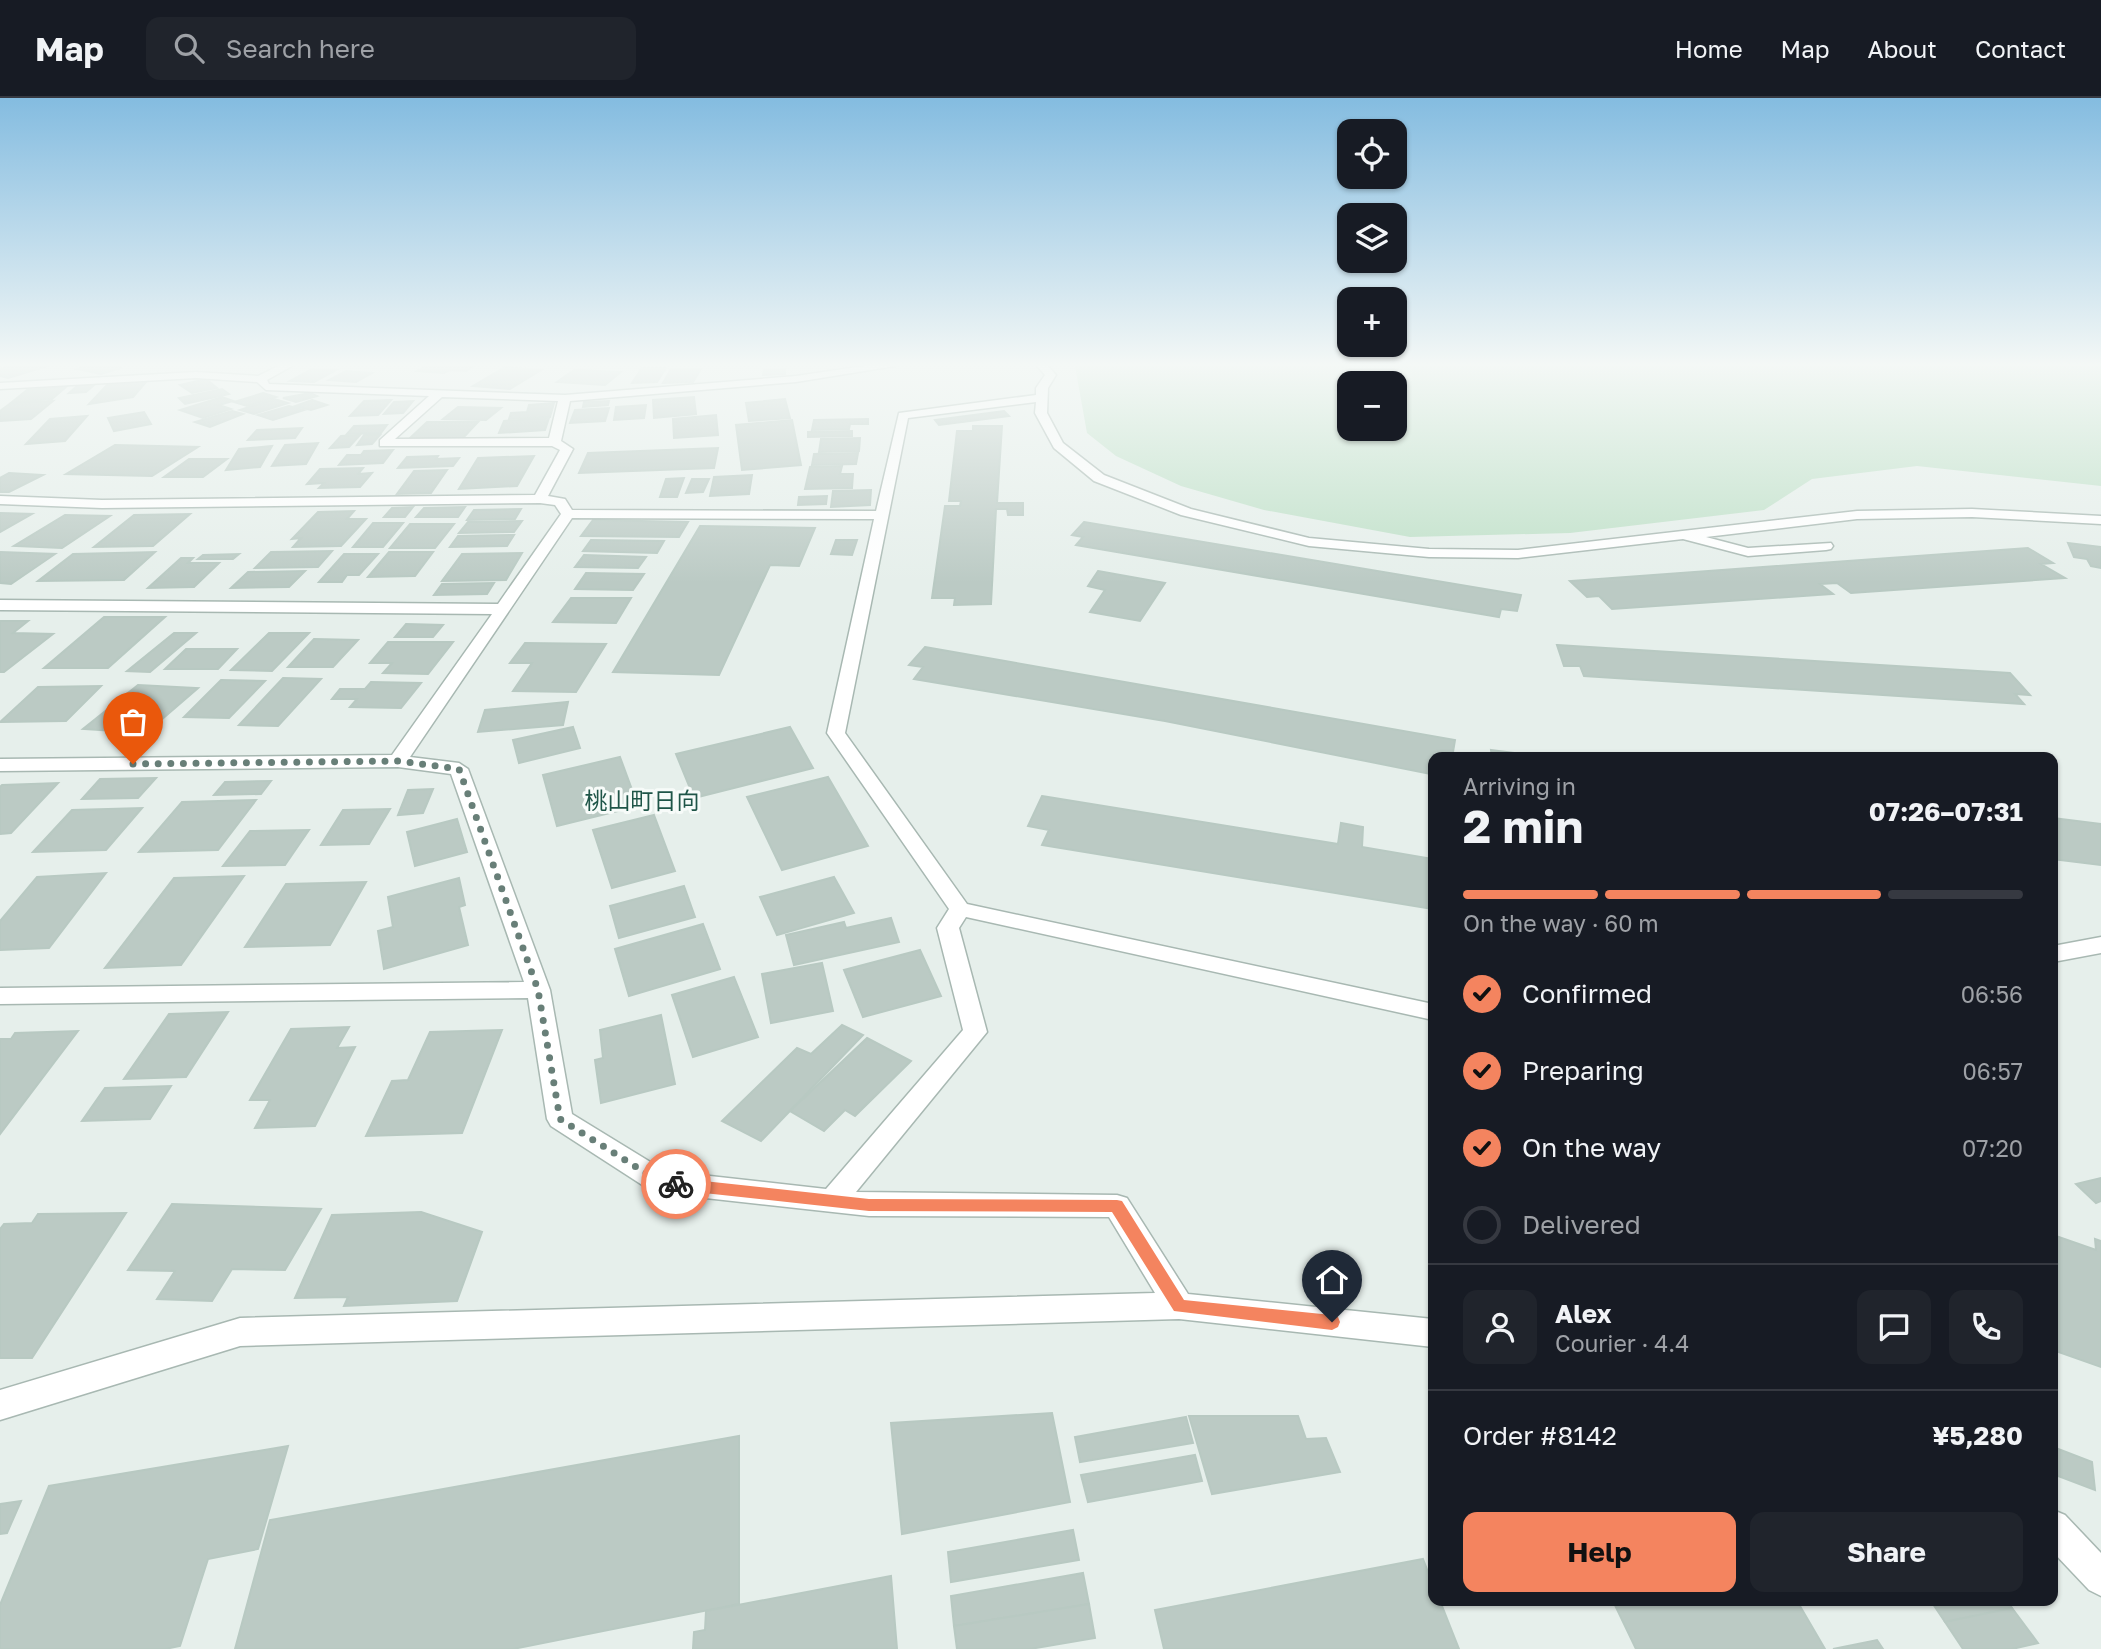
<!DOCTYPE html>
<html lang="en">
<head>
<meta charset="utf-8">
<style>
	body { margin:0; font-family:"Golos Text","Noto Sans JP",sans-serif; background:#20242c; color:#f1f3f6; height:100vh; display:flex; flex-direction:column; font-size:26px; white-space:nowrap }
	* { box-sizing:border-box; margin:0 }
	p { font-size:23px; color:#9ea1a6 }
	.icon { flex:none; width:38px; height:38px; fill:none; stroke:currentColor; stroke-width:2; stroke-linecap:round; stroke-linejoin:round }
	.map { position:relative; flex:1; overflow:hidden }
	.side { position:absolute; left:1428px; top:654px; width:630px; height:854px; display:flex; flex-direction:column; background:#171b24; border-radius:14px; box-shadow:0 2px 5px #0004 }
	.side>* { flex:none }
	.tools { position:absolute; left:1337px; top:21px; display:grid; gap:14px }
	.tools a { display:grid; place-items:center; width:70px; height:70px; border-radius:14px; background:#171b24; box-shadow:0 2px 5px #0004; font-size:35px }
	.pin { position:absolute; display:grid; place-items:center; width:60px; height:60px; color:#fff; margin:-72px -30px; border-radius:50% 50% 50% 0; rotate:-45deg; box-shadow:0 0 7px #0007 }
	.pin .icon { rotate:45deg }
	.courier { position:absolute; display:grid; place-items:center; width:70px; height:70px; margin:-35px; border:5px solid #f4845f; border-radius:50%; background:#fff; color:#222; box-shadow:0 2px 9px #0007 }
	.head em { font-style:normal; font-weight:700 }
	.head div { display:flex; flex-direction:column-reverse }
	.head { display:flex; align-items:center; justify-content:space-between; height:119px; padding:0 35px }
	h1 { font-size:46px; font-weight:700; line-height:52px }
	.bar { display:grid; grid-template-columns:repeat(4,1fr); gap:10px 7px; align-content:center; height:84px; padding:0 35px }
	.bar i { height:9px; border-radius:5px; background:#363941 }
	.bar .current { background:#f4845f }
	.bar p { grid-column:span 4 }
	.line { display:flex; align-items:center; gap:18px; padding:0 35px; border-top:2px solid #363941 }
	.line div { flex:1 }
	.round { display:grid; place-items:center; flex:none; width:74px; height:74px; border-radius:14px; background:#20242c }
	ol { padding:0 35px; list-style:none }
	li { display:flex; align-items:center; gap:21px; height:77px }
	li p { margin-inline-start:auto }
	li .icon { padding:7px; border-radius:50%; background:#f4845f; color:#111; stroke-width:4 }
	li:last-child { color:#9ea1a6 }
	li i { width:38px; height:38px; border:4px solid #363941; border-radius:50% }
	.button { display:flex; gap:14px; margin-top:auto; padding:14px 35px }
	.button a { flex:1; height:80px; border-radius:14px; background:#f4845f; color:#111; font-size:28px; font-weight:700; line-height:80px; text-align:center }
	.button a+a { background:#20242c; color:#f1f3f6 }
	header { display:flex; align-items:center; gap:42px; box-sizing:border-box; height:98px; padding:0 35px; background:#171b24; border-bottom:2px solid #363941 }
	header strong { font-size:33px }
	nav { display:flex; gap:38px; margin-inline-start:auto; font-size:24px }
	.search { width:490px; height:63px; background:#20242c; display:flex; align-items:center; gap:18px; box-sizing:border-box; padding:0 24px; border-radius:14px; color:#9ea1a6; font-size:26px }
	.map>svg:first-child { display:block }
	.green { fill:#bfe0c8; fill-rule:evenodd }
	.building { fill:#bbcac4; stroke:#b8c9c2; stroke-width:2 }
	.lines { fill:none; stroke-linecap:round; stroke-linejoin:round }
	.minor-casing { stroke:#a8b8b2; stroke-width:3 }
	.minor { fill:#fff; fill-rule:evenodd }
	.route { fill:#f4845f }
	.done { stroke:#687f78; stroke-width:7; stroke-dasharray:0 12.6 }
	.labels { text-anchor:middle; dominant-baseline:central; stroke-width:6; stroke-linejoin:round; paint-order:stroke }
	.neighbourhood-label { font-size:23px; fill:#1f5548; stroke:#f7fbf9 }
</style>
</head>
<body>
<header>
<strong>Map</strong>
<div class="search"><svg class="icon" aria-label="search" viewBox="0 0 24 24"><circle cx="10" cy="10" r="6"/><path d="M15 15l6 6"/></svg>Search here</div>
<nav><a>Home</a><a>Map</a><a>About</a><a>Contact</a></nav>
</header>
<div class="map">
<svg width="2101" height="1551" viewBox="0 0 2101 1551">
	<rect width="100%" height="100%" fill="#e6efeb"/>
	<path class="green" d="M1075,268h1026v120l-184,-20 -105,13 -48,31 -194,23 -160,4 -146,-27 -83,-24 -65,-30 -29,-23zM1349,285h46v46h-46z"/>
	<g class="building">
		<polygon points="9,268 48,268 8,280 0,278 0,271"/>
		<polygon points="85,268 115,268 121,270 101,276 77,271"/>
		<polygon points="426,268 474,268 466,273 450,272 444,275 417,273"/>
		<polygon points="505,269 541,272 510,291 473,288"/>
		<polygon points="642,270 666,270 657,284 632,285"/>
		<polygon points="312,271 336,272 314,284 290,283"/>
		<polygon points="671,271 701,271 693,284 663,285"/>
		<polygon points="785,271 785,276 763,277 764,272"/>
		<polygon points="574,272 621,274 605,287 557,284"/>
		<polygon points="346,273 372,275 356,284 329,282"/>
		<polygon points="206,281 217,290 192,295 180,287"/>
		<polygon points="146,284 133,299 89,306 107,287"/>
		<polygon points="94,287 86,294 69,295 77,288"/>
		<polygon points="66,289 52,301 12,304 27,292"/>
		<polygon points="222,291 229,296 185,306 179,300"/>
		<polygon points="263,295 276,299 247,308 234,304"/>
		<polygon points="310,295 317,298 296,304 283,300"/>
		<polygon points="222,299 233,303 219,307 231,311 203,320 180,312"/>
		<polygon points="694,299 696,316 654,320 653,302"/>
		<polygon points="274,301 288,305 254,316 240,312"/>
		<polygon points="785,301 790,320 749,323 746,305"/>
		<polygon points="312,302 327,307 311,312 295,308"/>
		<polygon points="391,302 378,317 350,318 364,303"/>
		<polygon points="53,303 31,321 0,323 0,313 11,305"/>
		<polygon points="413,303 403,315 384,316 394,304"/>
		<polygon points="609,303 608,307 583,309 584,304"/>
		<polygon points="554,305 550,319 509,321 511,315 527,314 529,307"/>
		<polygon points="646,307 644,320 614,322 616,309"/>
		<polygon points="289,308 304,312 273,322 258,317"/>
		<polygon points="458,309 501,310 486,322 443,321"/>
		<polygon points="609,310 605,323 570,325 575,312"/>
		<polygon points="232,313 243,316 210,329 195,324"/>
		<polygon points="1004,313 1009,318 939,327 935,322"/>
		<polygon points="144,314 151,326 114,333 108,320"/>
		<polygon points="716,317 718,337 674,340 673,321"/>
		<polygon points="87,318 65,343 26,346 50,321"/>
		<polygon points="549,320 545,332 499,335 504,323"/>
		<polygon points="868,321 868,326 850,326 849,331 812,332 814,322"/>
		<polygon points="792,322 801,367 742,372 736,327"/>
		<polygon points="427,324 478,324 462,341 409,341"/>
		<polygon points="387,327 381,335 347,336 354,328"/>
		<polygon points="973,328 1002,328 997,405 1023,405 1023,417 1008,417 1007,411 996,411 991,506 954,507 955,500 932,500 945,408 960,408 961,403 949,403 957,333 973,333"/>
		<polygon points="302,330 295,340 248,342 257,332"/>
		<polygon points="852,333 852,338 808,339 808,334"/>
		<polygon points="360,337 349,349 330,350 341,338"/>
		<polygon points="364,337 380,337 372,346 357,347"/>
		<polygon points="860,340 859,353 819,354 821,341"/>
		<polygon points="318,345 306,366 272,368 285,347"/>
		<polygon points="115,347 198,349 152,378 66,376"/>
		<polygon points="272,348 260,369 226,372 239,351"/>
		<polygon points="718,350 714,370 579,375 588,355"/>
		<polygon points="393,352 383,365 339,367 347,357 361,357 364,353"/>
		<polygon points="858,355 856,366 812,367 814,356"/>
		<polygon points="438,358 436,361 459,360 453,368 398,370 407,359"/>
		<polygon points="534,358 517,388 459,391 478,360"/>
		<polygon points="189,361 227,361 203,379 164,379"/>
		<polygon points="842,368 840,376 853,376 852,390 805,391 810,369"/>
		<polygon points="363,370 358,376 372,375 360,389 319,390 324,385 307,386 320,371"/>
		<polygon points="447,372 431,395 397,396 414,373"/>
		<polygon points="9,375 43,377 9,394 0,394 0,380"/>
		<polygon points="752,377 749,396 710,398 714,379"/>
		<polygon points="684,380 677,399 660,399 666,381"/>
		<polygon points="692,381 709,381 703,394 686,395"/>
		<polygon points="871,392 870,407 831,409 833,393"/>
		<polygon points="827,398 826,406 798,407 799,399"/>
		<polygon points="413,409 405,419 384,419 392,410"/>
		<polygon points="465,409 458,419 416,419 424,410"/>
		<polygon points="521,411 515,421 467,422 474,412"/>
		<polygon points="354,413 347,421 366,421 341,448 293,449 301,440 292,441 318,414"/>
		<polygon points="0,415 32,416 0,434"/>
		<polygon points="190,416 153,448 94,449 134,417"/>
		<polygon points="65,417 110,418 62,450 14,448"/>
		<polygon points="593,422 688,424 679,439 581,438"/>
		<polygon points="522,423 514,434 459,435 468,424"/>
		<polygon points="1084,424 1521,497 1517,513 1501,511 1499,519 1076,447 1083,439 1072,437"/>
		<polygon points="373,425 403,425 383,449 353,449"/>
		<polygon points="410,426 454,426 435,450 390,450"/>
		<polygon points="700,428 815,430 799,468 770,467 719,577 613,574"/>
		<polygon points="514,437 507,448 450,449 458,438"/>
		<polygon points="591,442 664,443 657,455 583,453"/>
		<polygon points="836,442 857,442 852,457 831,456"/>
		<polygon points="2068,445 2101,449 2101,470 2091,468 2087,461 2074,459"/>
		<polygon points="2028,450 2053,465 2041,466 2065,480 1851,495 1837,485 1820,486 1833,496 1612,511 1599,498 1587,499 1570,483"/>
		<polygon points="332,453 318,469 255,470 271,454"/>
		<polygon points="0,454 55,456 11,486 0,485"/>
		<polygon points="155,454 124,482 38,483 73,456"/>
		<polygon points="389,454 433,454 415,478 368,479"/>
		<polygon points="522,455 506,482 442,483 462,456"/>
		<polygon points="239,456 233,461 198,461 203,457"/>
		<polygon points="344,456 378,456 359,477 347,477 342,484 319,484"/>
		<polygon points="584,457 646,459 638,470 575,469"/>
		<polygon points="181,460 193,460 188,465 219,465 194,489 148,490"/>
		<polygon points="305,473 289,489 231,490 248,474"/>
		<polygon points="1098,473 1165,485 1140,523 1090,514 1105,492 1088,488"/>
		<polygon points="586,475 644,476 633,492 575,491"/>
		<polygon points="494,485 487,496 434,497 442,486"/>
		<polygon points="571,500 631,500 616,525 553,524"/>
		<polygon points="104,519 165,519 108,570 44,570"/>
		<polygon points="0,523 28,523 13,535 53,536 4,574 0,574"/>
		<polygon points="406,526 443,527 433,539 395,539"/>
		<polygon points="174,535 196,535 150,574 127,573"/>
		<polygon points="269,535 309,535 272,573 231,572"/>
		<polygon points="314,541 358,542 333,569 288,569"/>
		<polygon points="388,544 453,544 428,576 383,575 392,565 370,565"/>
		<polygon points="525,545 606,546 576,594 513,593 532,565 510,565"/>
		<polygon points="1557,547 2010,575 2030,597 2015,596 2024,606 1584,578 1580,568 1564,568"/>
		<polygon points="925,549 1455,642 1452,660 1433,660 1431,676 1165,623 914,581 923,569 909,567"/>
		<polygon points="186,551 237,551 218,571 165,571"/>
		<polygon points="283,580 321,581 278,628 239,627"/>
		<polygon points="221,582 265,583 229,620 184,619"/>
		<polygon points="371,584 421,585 401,610 350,609 357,601 332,601 340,591 365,591"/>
		<polygon points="138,587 198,590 146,635 83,631"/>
		<polygon points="101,588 66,623 0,624 38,589"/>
		<polygon points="568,604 563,627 478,634 485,612"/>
		<polygon points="573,629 580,650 519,665 513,642"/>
		<polygon points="790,629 813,670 694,700 676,656"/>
		<polygon points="1491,652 1553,660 1492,660"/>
		<polygon points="620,659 638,708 557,728 543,677"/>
		<polygon points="828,679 868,748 782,772 747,699"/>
		<polygon points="156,680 138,700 82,701 100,681"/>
		<polygon points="271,683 261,696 214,697 225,684"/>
		<polygon points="58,685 11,735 0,736 0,689 2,687"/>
		<polygon points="433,691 423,715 398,717 408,692"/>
		<polygon points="1042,698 1338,746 1341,725 1363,729 1362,749 1433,761 1433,811 1042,747 1049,732 1028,728"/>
		<polygon points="256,702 218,752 139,754 182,704"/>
		<polygon points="142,710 106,752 33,754 72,712"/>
		<polygon points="390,711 369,746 321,747 343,712"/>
		<polygon points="654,717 675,773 612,790 593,732"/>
		<polygon points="2053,720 2101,726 2101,767 2053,761"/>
		<polygon points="457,721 467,754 415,768 407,734"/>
		<polygon points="309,732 285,767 223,768 250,733"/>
		<polygon points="106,775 49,850 0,852 0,823 37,779"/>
		<polygon points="244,778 181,867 105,870 174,780"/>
		<polygon points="834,779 854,815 777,837 760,799"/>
		<polygon points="459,780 465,807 459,809 468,847 384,871 378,833 393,829 388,799"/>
		<polygon points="366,784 330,847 245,849 286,786"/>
		<polygon points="684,788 695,819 619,840 610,808"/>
		<polygon points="891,820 899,844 794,867 786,837 844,824 846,830"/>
		<polygon points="703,826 720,871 629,898 615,851"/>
		<polygon points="920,852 941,898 863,919 844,872"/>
		<polygon points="822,865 833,913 771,925 762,876"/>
		<polygon points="734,879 758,939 693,959 672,897"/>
		<polygon points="228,914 186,979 124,981 169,916"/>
		<polygon points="661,917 675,986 601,1005 595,962 603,960 600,932"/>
		<polygon points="842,927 863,937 761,1043 722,1023 797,950 811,956"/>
		<polygon points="349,929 337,950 355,949 315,1028 255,1030 270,1002 250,1002 291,931"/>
		<polygon points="502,932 462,1035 366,1038 392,983 408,982 430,934"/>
		<polygon points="78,933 0,1036 0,941 11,941 15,935"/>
		<polygon points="867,940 911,963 855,1018 845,1012 824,1033 790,1013"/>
		<polygon points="171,988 150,1021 82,1023 105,990"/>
		<polygon points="2101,1080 2101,1103 2096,1105 2076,1086"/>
		<polygon points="172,1106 321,1111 285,1172 232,1171 212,1203 157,1201 175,1173 128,1172"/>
		<polygon points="421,1114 482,1134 457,1203 344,1208 348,1199 295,1200 332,1117"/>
		<polygon points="126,1115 32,1260 0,1260 0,1131 4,1126 32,1125 38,1116"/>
		<polygon points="2053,1137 2096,1152 2095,1141 2101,1143 2101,1269 2053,1252"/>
		<polygon points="1052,1315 1070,1404 902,1436 891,1325"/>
		<polygon points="1189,1318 1298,1318 1306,1341 1326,1340 1340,1374 1212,1396"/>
		<polygon points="1186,1319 1193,1345 1080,1364 1075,1339"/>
		<polygon points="739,1338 739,1506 513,1551 235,1551 270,1422"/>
		<polygon points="288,1348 258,1451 208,1461 180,1548 165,1551 0,1551 0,1507 49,1388"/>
		<polygon points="2053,1349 2092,1364 2095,1392 2053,1376"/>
		<polygon points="1195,1357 1202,1383 1088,1404 1081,1377"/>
		<polygon points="21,1403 7,1435 0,1436 0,1406"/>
		<polygon points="1073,1432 1079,1462 951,1484 948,1454"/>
		<polygon points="1423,1461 1433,1487 1433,1503 1440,1503 1459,1551 1164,1551 1155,1512"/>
		<polygon points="1083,1475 1089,1506 954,1528 951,1498"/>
		<polygon points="891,1478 897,1551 693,1551 694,1534 705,1532 706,1513"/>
		<polygon points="1613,1503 1797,1503 1825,1551 1636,1551"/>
		<polygon points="1931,1503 2008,1503 2012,1510 1945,1524"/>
		<polygon points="1089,1506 1095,1540 1030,1551 957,1551 954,1528"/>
		<polygon points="2012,1510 2038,1545 2012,1551 1963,1551 1945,1524"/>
		<polygon points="1877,1542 1883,1551 1833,1551"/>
	</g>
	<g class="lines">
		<defs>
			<g id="minor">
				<path d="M278,268h14l-25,14 2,4 296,11 231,-19 68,-10h31l-99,16 -226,19 -9,40 12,8 -25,47 17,3 7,11 304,1 23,-98 137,-18v-7l9,-13 -8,-9h11l8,9 -8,13 -1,25 16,30 41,32 87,34 118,29 120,11 89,1 339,-39 115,-2 129,7v8l-129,-7 -115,2 -151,18 42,11 83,-5 2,3 -2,3 -5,1 -78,6 -65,-17 -165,19 -89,-1 -120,-11 -128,-31 -87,-34 -40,-33 -19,-35 1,-11 -128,16 -63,315 122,171 466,100v16l-467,-103 -7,11 28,104 -131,160 261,3 10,3 61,96 245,25v28l-254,-28 -939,27 -240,74v-30l240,-72 915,-25 -46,-76 -240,-1 -209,-23 -10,-3 -99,-64 -4,-7 -19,-121 -528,6v-16l524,-6 -73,-208 -53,-7 -398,4v-12l392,-4 100,-141 -492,-4v-10l498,4 63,-90 -6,-9 -15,-2 -438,5 -102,-4v-8l102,4 433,-5 25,-45 -8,-4h-172v-6l49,-44 -163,-6 -9,-8 -61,-4 -196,11v-6l196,-11 62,4zM442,299l116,4 -9,37 -154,1zM572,420l302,1 -47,214 122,176 -12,19 26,102 -137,159 -161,-18 -93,-57 -22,-124 -82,-221 -9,-6 -49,-6z"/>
				<polygon points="2101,839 2101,855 2053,864 2053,848"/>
				<polygon points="2053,1412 2065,1417 2101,1455 2101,1498 2089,1492 2053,1454"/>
			</g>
		</defs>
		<use href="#minor" class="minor-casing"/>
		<use href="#minor" class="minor"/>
	</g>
	<linearGradient id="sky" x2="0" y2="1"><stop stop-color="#84bce0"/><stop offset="0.55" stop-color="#f4f8f6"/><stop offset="1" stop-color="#f4f8f6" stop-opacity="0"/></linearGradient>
	<rect width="2101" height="485" fill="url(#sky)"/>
	<polygon class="route" points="676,1080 869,1101 1117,1102 1122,1103 1184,1202 1332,1217 1338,1219 1340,1224 1338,1229 1332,1232 1174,1213 1112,1114 869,1113 676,1092 668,1086"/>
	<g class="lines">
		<polyline class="done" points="133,666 398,663 459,671 538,892 560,1021 660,1084 676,1086"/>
	</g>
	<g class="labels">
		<g class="neighbourhood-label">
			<text x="642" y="702">桃山町日向</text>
		</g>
	</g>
</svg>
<div class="tools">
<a><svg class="icon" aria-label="locate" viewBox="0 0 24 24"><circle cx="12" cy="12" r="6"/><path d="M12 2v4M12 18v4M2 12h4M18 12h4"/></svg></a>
<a><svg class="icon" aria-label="layers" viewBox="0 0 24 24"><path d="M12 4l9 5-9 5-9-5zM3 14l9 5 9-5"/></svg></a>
<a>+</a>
<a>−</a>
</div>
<div class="pin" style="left:133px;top:666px;background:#ea580c"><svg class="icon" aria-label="bag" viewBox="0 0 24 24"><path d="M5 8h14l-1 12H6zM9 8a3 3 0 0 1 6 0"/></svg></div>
<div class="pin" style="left:1332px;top:1224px;background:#1f2937"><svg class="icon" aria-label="home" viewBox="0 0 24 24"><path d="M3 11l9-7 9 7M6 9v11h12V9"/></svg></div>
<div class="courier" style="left:676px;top:1086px"><svg class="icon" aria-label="bike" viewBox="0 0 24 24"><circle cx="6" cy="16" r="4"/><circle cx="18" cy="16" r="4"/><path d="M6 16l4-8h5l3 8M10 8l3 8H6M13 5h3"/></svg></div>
<section class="side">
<div class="head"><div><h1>2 min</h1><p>Arriving in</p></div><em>07:26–07:31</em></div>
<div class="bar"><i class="current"></i><i class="current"></i><i class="current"></i><i></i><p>On the way · 60 m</p></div>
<ol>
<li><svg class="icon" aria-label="check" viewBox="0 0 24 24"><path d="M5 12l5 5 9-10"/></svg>Confirmed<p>06:56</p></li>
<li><svg class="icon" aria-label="check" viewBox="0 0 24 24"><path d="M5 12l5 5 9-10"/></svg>Preparing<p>06:57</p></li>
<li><svg class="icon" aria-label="check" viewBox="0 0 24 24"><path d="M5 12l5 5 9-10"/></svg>On the way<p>07:20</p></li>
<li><i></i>Delivered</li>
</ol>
<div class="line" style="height:126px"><a class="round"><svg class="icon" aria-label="person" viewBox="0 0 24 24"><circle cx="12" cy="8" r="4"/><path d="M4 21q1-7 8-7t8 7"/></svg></a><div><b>Alex</b><p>Courier · 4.4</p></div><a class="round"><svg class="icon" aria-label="chat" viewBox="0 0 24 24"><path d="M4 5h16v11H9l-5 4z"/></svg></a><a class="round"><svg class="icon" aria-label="phone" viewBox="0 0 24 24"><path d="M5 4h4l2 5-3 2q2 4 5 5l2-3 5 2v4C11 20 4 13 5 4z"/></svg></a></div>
<div class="line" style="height:91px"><div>Order #8142</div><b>¥5,280</b></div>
<div class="button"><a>Help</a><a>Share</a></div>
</section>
</div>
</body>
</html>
